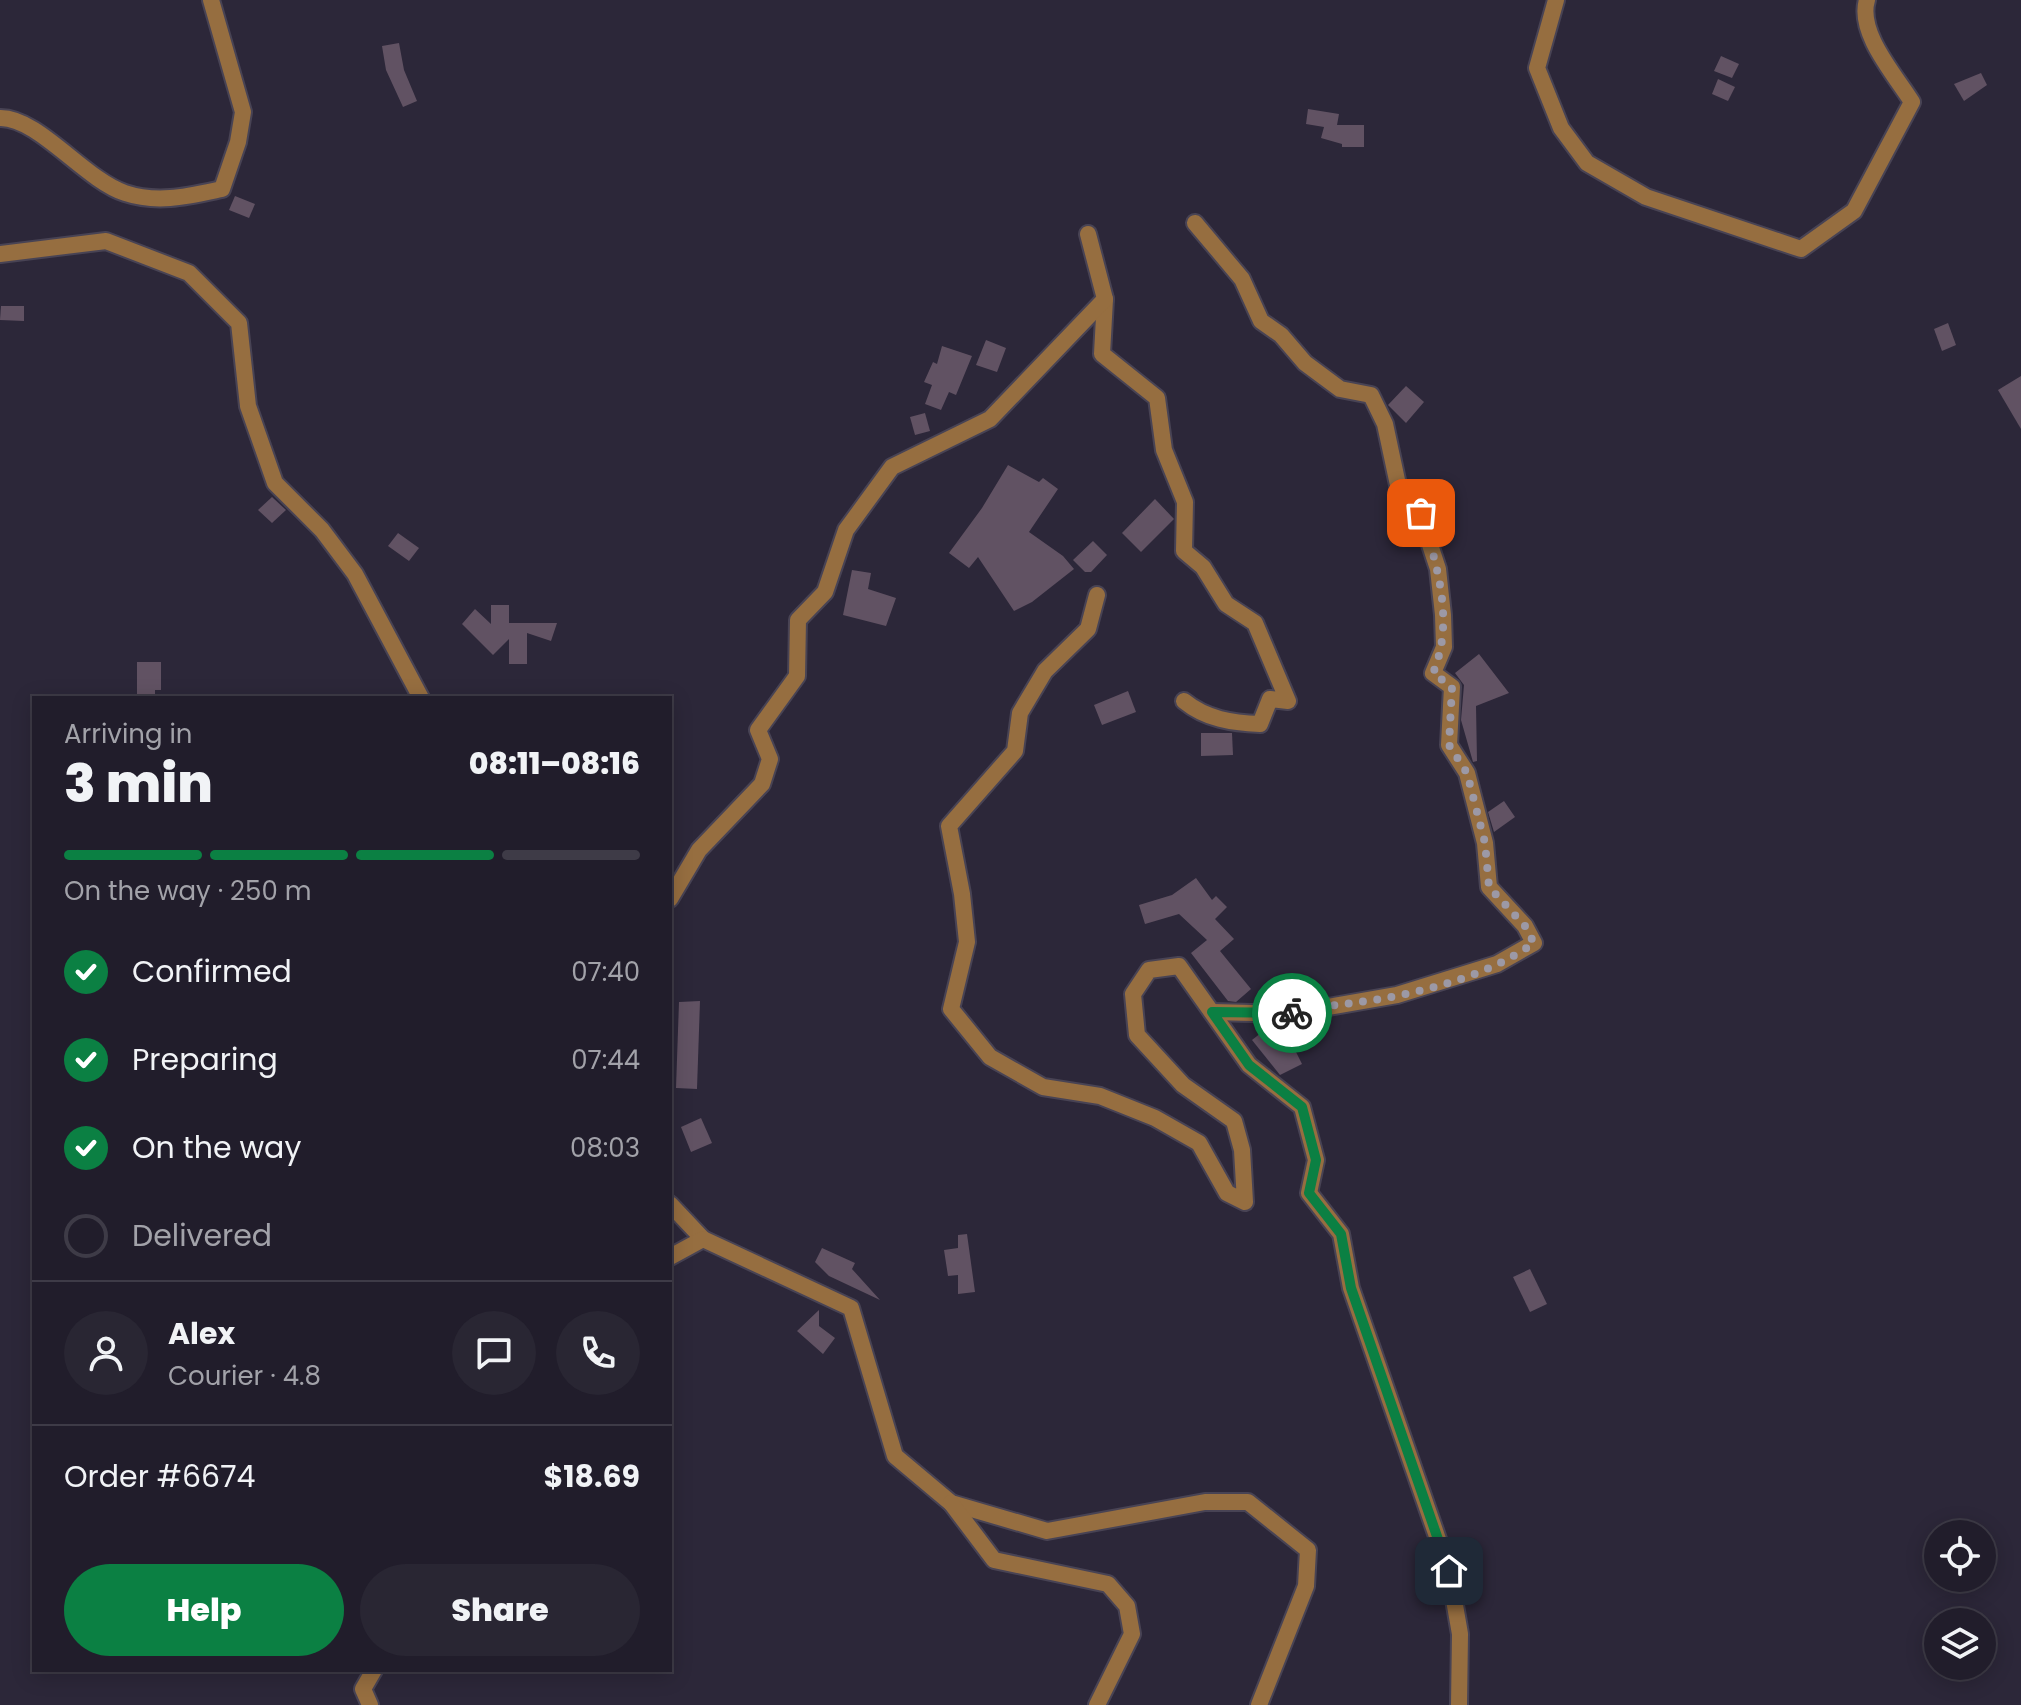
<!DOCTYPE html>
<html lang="en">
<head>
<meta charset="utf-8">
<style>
	body { margin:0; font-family:Poppins,sans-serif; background:#292633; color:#f1f3f6; height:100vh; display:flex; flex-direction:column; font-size:30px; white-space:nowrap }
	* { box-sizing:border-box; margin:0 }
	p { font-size:26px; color:#a2a2a9 }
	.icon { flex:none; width:44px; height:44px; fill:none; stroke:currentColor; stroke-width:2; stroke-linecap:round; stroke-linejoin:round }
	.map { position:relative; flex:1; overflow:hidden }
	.panel { position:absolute; left:32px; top:696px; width:640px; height:976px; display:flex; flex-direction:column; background:#211d2b; border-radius:0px; box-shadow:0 4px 20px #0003,0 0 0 2px #3e3b47 }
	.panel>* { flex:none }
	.controls { position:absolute; left:1924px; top:1520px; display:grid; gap:16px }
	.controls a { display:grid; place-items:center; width:72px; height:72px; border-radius:50%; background:#211d2b; box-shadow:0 4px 20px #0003,0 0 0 2px #3e3b47; font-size:40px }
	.pin { position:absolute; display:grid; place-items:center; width:68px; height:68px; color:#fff; margin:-34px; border-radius:16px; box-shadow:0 4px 12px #0006 }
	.courier { position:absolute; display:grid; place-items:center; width:80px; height:80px; margin:-40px; border:6px solid #0b8043; border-radius:50%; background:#fff; color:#222; box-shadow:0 2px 10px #0007 }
	.summary em { font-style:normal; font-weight:800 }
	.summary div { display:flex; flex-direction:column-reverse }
	.summary { display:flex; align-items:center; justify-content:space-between; height:136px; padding:0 32px }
	h1 { font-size:52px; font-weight:800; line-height:60px }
	.bar { display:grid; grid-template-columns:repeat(4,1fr); gap:12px 8px; align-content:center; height:96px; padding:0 32px }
	.bar i { height:10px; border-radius:6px; background:#3e3b47 }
	.bar .current { background:#0b8043 }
	.bar p { grid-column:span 4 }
	.line { display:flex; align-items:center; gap:20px; padding:0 32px; border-top:2px solid #3e3b47 }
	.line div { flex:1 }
	.round { display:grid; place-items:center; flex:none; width:84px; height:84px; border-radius:42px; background:#292633 }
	ol { padding:0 32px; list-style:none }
	li { display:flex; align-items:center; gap:24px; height:88px }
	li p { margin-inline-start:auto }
	li .icon { padding:8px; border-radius:50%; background:#0b8043; color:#fff; stroke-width:4 }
	li:last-child { color:#a2a2a9 }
	li i { width:44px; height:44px; border:4px solid #3e3b47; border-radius:50% }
	.cta { display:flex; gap:16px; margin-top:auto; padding:16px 32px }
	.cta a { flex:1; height:92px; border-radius:48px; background:#0b8043; color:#fff; font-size:32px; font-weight:800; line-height:92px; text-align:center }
	.cta a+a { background:#292633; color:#f1f3f6 }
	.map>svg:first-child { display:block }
	.building { fill:#615263 }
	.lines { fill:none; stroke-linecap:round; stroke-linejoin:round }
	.street-casing { stroke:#484354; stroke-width:20 }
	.street { stroke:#966e40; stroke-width:16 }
	.done { stroke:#9c99a6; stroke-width:8; stroke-dasharray:0 14.4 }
	.route { stroke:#0b8043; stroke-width:10 }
</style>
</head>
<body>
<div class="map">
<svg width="2021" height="1705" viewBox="0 0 2021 1705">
	<rect width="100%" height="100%" fill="#2c2739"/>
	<g class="building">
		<polygon points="399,43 404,70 417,101 403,107 386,70 382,46"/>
		<polygon points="1721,56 1739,64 1732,78 1714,71"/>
		<polygon points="1981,73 1987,85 1964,101 1954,84"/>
		<polygon points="1718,79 1735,87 1728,101 1712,94"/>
		<polygon points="1308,109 1339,114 1337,125 1364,125 1364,147 1342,147 1342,144 1321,138 1324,127 1306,124"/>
		<polygon points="235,196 255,204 249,218 229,210"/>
		<polygon points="1,306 24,306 24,321 0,320"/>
		<polygon points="1948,323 1956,345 1942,351 1934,329"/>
		<polygon points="986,340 1006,348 997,372 976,365"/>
		<polygon points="942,346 972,356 956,395 949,392 941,410 925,404 932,385 924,382 933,362 937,364"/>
		<polygon points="2021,376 2021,429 1998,390"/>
		<polygon points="1406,386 1424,402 1406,423 1388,405"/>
		<polygon points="925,413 930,431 915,435 910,417"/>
		<polygon points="1008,465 1039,482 1043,478 1058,489 1029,532 1063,556 1074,569 1032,602 1014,611 978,557 969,568 949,553 982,508"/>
		<polygon points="272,497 286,510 272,523 258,510"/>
		<polygon points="1155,499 1174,519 1141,552 1122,533"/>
		<polygon points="398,533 419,548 409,561 388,546"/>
		<polygon points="1093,541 1107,555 1091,572 1085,572 1073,560"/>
		<polygon points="852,570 871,573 868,589 896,598 886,626 843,615"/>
		<polygon points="491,605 509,605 509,623 557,623 551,641 527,633 527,664 509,664 509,639 493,655 462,624 475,609 491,624"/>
		<polygon points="1479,654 1509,693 1476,706 1477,761 1473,762 1461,720 1464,685 1455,673"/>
		<polygon points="137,662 161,662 161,690 155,690 155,698 137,698"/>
		<polygon points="1128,691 1136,712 1102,725 1094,705"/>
		<polygon points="1201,733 1232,733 1233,755 1201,756"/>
		<polygon points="1504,801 1515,817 1494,832 1488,812"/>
		<polygon points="1196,878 1212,900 1216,896 1227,907 1215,919 1234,939 1220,951 1251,989 1236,1002 1228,1001 1191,953 1207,940 1179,914 1145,924 1139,905 1172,895"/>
		<polygon points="700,1001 697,1089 676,1088 679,1002"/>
		<polygon points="1271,1025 1291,1042 1302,1064 1280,1075 1252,1040"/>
		<polygon points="701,1118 712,1143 691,1152 681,1127"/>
		<polygon points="967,1234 975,1292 958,1294 958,1275 948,1276 944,1250 958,1248 958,1235"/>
		<polygon points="822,1248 855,1263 852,1269 880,1300 829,1276 815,1262"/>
		<polygon points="1530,1269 1547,1304 1530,1312 1513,1277"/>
		<polygon points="819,1310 819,1326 835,1338 823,1354 797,1331"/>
	</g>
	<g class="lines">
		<defs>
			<g id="street">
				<path d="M1556,0l-19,68 24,60 26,35 59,34 155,52 53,-38 58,-109c-16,-26 -55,-69 -45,-102"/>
				<path d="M0,118c38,-1 85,62 125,75 33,11 64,3 97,-4l16,-47 5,-30 -32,-112"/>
				<polyline points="1195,223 1242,279 1261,321 1281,335 1305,363 1340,389 1371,395 1385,424 1401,499 1417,505 1438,569 1443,615 1444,647 1433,673 1452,687 1449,745 1467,773 1485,843 1489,887 1525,926 1534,943 1497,964 1397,995 1288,1014 1212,1012"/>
				<polyline points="0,254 106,241 189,273 239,323 248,406 275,483 322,530 355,574 421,698"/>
				<path d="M1105,299l-3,55 55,44 7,52 21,52 -1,49 19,16 23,37 29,19 33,78 -18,-2 -10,25c-28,-1 -54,-5 -76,-23"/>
				<polyline points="1097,595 1088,629 1045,671 1020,713 1015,751 949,826 962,894 967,942 951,1009 990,1057 1043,1087 1100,1096 1155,1118 1199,1143 1227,1193 1245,1202 1242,1150 1234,1121 1183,1085 1137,1035 1133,994 1149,970 1179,966 1249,1065 1302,1107 1316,1160 1309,1193 1341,1234 1351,1288 1449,1571 1460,1634 1459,1705"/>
				<polyline points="670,899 699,850 762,784 770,759 758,730 797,676 798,620 825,592 846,530 892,467 990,419 1105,299 1088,234"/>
				<polyline points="670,1204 703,1239"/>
				<polyline points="670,1257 703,1239 851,1308 895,1456 951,1503 1047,1531 1205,1502 1248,1502 1308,1550 1306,1586 1259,1705"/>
				<polyline points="951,1503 994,1560 1108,1584 1127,1606 1132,1634 1097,1705"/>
				<polyline points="370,1705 363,1689 374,1670"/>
			</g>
		</defs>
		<use href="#street" class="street-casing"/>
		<use href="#street" class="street"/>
	</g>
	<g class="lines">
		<path class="done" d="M1292,1013c20,-6 40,-7 61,-10 60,-8 130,-24 181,-60l-9,-17 -36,-39 -4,-44 -18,-70 -18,-28 3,-58 -19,-14c22,-52 4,-108 -12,-160"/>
		<polyline class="route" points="1292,1013 1212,1012 1249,1065 1302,1107 1316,1160 1309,1193 1341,1234 1351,1288 1449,1571"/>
	</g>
</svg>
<div class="controls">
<a><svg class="icon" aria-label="locate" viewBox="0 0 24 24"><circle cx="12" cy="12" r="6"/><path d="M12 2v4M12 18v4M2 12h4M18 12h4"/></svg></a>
<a><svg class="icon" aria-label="layers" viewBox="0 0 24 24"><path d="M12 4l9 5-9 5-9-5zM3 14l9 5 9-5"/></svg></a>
</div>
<div class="pin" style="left:1421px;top:513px;background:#ea580c"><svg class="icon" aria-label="bag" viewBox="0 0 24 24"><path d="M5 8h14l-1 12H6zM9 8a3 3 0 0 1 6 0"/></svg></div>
<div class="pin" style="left:1449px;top:1571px;background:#1f2937"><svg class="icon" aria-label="home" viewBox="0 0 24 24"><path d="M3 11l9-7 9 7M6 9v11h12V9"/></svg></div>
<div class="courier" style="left:1292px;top:1013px"><svg class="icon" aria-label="bike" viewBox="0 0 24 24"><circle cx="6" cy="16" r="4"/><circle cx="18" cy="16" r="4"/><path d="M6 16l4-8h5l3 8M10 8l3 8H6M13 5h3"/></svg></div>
<section class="panel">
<div class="summary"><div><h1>3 min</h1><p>Arriving in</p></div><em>08:11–08:16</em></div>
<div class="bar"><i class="current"></i><i class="current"></i><i class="current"></i><i></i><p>On the way · 250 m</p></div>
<ol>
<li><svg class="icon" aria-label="check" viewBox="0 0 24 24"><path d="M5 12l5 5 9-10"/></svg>Confirmed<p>07:40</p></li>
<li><svg class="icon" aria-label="check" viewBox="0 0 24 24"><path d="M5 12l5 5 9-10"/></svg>Preparing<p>07:44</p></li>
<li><svg class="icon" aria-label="check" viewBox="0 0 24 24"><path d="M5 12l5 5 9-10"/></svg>On the way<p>08:03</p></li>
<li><i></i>Delivered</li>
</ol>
<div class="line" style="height:144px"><a class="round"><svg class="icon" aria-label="person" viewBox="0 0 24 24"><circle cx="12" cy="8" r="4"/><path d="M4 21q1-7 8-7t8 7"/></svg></a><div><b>Alex</b><p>Courier · 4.8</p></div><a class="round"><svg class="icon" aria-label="chat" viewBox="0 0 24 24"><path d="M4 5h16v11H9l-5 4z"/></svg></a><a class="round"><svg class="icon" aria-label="phone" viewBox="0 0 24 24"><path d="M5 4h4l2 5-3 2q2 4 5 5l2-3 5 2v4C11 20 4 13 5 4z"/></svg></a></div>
<div class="line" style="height:104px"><div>Order #6674</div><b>$18.69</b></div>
<div class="cta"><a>Help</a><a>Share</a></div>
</section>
</div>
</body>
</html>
